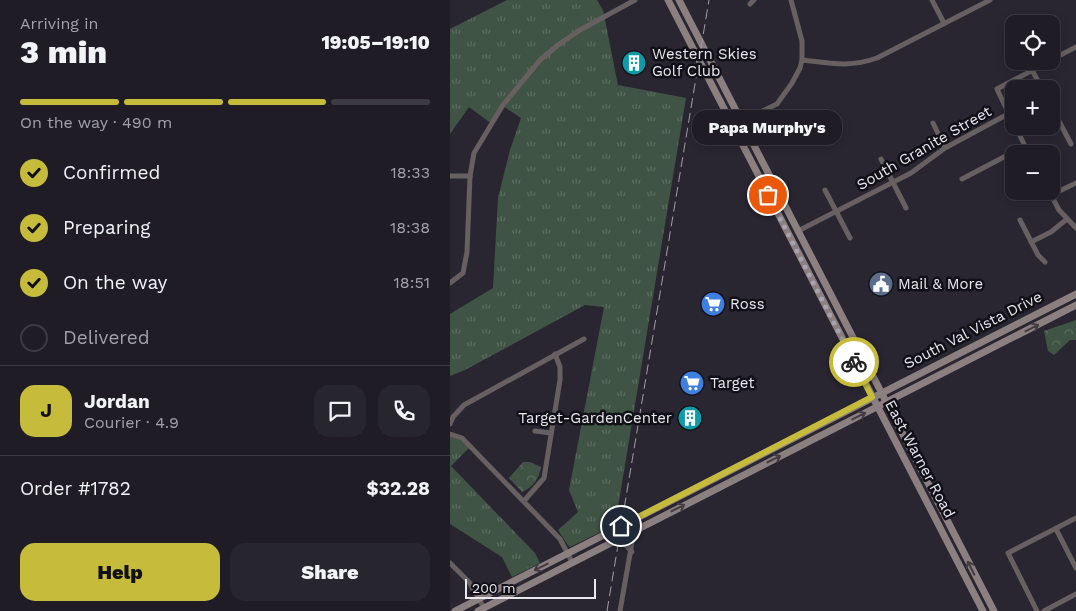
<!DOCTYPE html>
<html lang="en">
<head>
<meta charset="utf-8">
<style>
	body { margin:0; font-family:"Work Sans",sans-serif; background:#27252e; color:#f1f3f6; height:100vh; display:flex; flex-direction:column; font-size:19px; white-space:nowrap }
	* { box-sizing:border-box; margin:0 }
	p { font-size:16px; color:#a1a1a7 }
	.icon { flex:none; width:28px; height:28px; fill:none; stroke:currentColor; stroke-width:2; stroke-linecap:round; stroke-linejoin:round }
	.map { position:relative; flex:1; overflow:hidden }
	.side { display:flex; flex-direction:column; background:#1f1c26; width:450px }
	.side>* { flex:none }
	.fabs { position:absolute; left:555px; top:15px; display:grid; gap:10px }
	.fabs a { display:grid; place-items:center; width:55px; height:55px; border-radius:10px; background:#1f1c26; box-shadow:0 2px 8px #0003,0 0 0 1px #3c3a43; font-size:25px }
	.scale { position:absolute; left:15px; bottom:12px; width:131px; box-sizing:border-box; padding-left:5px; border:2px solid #e9e7f0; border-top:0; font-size:14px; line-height:18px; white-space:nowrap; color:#e9e7f0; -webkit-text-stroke:4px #111016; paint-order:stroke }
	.pin { position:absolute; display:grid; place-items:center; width:42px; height:42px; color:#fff; margin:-21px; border:2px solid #fff; border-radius:50%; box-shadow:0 1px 5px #0007 }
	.courier { position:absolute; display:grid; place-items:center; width:50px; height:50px; margin:-25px; border:4px solid #c7bb3c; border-radius:50%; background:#fff; color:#222; box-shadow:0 1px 6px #0007 }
	.bubble { position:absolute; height:35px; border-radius:15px; background:#1f1c26; box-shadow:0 2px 8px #0003,0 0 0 1px #3c3a43; font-size:16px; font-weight:800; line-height:35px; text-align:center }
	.headline em { font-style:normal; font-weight:800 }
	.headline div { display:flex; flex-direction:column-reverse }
	.headline { display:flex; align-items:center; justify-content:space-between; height:85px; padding:0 20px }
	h1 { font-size:32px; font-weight:800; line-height:38px }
	.bar { display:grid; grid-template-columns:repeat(4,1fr); gap:8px 5px; align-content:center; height:60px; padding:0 20px }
	.bar i { height:6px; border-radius:4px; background:#3c3a43 }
	.bar .current { background:#c7bb3c }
	.bar p { grid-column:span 4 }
	.line { display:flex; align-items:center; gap:12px; padding:0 20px; border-top:1px solid #3c3a43 }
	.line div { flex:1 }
	.round { display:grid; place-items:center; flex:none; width:52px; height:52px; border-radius:15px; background:#27252e }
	ol { padding:0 20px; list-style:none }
	li { display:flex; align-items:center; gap:15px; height:55px }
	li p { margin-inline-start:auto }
	li .icon { padding:5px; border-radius:50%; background:#c7bb3c; color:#111; stroke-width:4 }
	li:last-child { color:#a1a1a7 }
	li i { width:28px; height:28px; border:2px solid #3c3a43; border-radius:50% }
	.button { display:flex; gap:10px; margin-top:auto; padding:10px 20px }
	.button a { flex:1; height:58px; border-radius:15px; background:#c7bb3c; color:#111; font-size:20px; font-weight:800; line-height:58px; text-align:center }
	.button a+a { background:#27252e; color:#f1f3f6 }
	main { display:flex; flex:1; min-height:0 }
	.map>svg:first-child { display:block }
	.grass { fill:url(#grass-tufts) }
	.park { fill:url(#park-crowns) }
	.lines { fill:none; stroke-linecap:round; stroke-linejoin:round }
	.minor { stroke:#686060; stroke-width:5 }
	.secondary { stroke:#8c7f80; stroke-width:7 }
	.rail { stroke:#a19ea8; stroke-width:1; stroke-dasharray:10 5; stroke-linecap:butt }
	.oneway { stroke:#423c40 }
	.done { stroke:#a6a3ae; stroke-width:5; stroke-dasharray:0 9 }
	.route { stroke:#c7bb3c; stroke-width:6 }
	.labels { text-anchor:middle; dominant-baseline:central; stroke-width:5; stroke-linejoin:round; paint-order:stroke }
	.poi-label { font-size:15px; fill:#e9e7f0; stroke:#111016; text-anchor:start }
	.street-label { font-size:15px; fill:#e9e7f0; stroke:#111016 }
</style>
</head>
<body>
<main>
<section class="side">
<div class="headline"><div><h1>3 min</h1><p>Arriving in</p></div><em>19:05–19:10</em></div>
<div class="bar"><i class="current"></i><i class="current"></i><i class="current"></i><i></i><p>On the way · 490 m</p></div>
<ol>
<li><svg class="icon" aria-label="check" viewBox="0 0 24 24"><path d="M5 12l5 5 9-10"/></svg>Confirmed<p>18:33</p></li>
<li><svg class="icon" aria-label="check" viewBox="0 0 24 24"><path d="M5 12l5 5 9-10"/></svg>Preparing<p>18:38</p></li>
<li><svg class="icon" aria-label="check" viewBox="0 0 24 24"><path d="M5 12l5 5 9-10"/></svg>On the way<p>18:51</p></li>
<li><i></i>Delivered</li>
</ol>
<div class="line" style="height:90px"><b class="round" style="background:#c7bb3c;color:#111">J</b><div><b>Jordan</b><p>Courier · 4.9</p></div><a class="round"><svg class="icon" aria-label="chat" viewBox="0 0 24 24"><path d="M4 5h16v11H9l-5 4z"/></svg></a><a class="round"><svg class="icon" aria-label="phone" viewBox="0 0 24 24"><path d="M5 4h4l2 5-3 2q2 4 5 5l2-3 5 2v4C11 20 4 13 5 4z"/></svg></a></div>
<div class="line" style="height:65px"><div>Order #1782</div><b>$32.28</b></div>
<div class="button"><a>Help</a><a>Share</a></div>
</section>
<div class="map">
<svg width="626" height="611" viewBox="0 0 626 611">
	<defs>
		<pattern id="grass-tufts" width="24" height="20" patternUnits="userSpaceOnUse" patternTransform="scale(1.25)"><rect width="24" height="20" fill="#405445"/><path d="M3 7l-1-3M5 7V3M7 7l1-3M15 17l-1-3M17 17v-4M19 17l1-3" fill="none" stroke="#5c6d60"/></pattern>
		<pattern id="park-crowns" width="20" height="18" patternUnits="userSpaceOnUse" patternTransform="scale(1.25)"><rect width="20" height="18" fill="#405445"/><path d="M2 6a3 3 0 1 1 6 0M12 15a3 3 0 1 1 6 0" fill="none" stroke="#5c6d60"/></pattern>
	</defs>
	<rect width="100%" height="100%" fill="#292632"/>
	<g class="grass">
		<polygon points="57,0 147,0 153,10 168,85 236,98 165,525 120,547 117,544 108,530 128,512 119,490 154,307 135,305 15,370 0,376 0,314 43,288 48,198 60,150 71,118 53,106 42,124 19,107 0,134 0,29"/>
		<polygon points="0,434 12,438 20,447 1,466 85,553 90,563 62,577 52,557 0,524"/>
	</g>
	<g class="park">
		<polygon points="626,320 626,340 620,340 604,355 598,351 594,331"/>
		<path d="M73,462h7l11,5c-2,12 -8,20 -19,25l-13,-14z"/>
	</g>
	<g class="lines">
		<g class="minor">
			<polyline points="482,0 494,23"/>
			<polyline points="300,4 304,0"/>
			<path d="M352,60c28,3 46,8 75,-2l113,-58"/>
			<polyline points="601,60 626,47"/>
			<polyline points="582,70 592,89"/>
			<polyline points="601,106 621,144"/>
			<polyline points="483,123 495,148"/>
			<polyline points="564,125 547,89 600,61"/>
			<polyline points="282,126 327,104 342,83 350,68 352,60 352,41 341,0"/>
			<polyline points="565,126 579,154"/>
			<polyline points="431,159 456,208"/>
			<polyline points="0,176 20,176"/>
			<polyline points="512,179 575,146"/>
			<polyline points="375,190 400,238"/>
			<polyline points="599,191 609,210 626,228"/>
			<polyline points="601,195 626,183"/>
			<polyline points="570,220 588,255 595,262"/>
			<polyline points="348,231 461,173 495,148 558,114"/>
			<polyline points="581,242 601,232 617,219"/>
			<polyline points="0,283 13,273 17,252 20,176 24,153 53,105 90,60 108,45 130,30 185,0"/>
			<polyline points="0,424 3,417 14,405 134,339"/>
			<polyline points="85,431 101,433"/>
			<polyline points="0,434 12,438 110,539 122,562"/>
			<polyline points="74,501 94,478 110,380 110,367 105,354"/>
			<polyline points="606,529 626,568"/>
			<polyline points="165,541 174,543 182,552"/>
			<polyline points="0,563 19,582 34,608"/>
			<polyline points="170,611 184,531"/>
			<polyline points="587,611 558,553 626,518"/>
			<polyline points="594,611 626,594"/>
		</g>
		<g class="secondary">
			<polyline points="218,0 533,611"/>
			<polyline points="229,0 544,611"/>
			<polyline points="5,611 626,294"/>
			<polyline points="28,611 626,305"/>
		</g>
		<polyline class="rail" points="157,611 259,0"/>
	</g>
	<defs><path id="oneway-shaft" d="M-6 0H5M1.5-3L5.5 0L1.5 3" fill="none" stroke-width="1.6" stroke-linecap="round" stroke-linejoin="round" transform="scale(1.25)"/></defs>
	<g class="oneway">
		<use href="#oneway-shaft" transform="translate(582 328) rotate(-27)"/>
		<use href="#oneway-shaft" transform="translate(409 416) rotate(-27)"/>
		<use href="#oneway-shaft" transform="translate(324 459) rotate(-27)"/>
		<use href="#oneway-shaft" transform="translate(228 508) rotate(-27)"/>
		<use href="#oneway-shaft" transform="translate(91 567) rotate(153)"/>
		<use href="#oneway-shaft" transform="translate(521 568) rotate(-117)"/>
	</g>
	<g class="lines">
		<polyline class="done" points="318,195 404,362"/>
		<polyline class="route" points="171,526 422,397 404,362"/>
	</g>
	<defs>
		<symbol id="building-disc" viewBox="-11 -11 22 22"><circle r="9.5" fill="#0f9aa8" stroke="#111016"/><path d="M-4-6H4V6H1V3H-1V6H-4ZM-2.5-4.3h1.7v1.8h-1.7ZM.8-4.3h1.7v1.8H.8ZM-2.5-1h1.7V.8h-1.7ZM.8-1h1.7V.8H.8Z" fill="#fff"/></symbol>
		<symbol id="civic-disc" viewBox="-11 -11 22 22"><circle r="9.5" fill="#5c6f8a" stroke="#111016"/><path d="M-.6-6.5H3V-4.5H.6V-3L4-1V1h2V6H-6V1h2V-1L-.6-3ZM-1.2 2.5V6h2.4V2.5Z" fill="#fff"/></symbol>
		<symbol id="supermarket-disc" viewBox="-11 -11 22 22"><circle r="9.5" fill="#3f7fe0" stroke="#111016"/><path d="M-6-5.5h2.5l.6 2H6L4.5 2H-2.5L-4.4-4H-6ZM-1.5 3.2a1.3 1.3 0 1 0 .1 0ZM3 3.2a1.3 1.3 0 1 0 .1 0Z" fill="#fff"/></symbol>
	</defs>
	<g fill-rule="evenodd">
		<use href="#building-disc" x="170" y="49" width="28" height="28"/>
		<use href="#civic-disc" x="417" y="270" width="28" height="28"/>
		<use href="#supermarket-disc" x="249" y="290" width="28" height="28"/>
		<use href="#supermarket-disc" x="228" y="369" width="28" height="28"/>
		<use href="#building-disc" x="226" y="404" width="28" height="28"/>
	</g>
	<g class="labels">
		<g class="poi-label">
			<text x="202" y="54">Western Skies<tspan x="202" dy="17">Golf Club</tspan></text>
			<text x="448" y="284">Mail &amp; More</text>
			<text x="280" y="304">Ross</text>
			<text x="260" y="383">Target</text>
			<text x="222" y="418" text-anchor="end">Target-GardenCenter</text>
		</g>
		<g class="street-label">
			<text transform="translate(474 148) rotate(-30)">South Granite Street</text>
			<text transform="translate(523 330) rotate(-27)">South Val Vista Drive</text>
			<text transform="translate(470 459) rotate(62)">East Warner Road</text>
		</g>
	</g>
</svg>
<div class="fabs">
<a><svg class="icon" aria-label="locate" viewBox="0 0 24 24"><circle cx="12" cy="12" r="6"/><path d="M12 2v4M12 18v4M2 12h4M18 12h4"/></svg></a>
<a>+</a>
<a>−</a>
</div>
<div class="scale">200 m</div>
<div class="pin" style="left:318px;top:195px;background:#ea580c"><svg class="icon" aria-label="bag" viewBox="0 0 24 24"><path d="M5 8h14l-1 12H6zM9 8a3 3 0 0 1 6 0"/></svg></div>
<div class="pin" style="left:171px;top:526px;background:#1f2937"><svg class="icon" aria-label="home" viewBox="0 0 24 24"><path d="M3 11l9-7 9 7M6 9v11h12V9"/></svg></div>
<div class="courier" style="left:404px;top:362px"><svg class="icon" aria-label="bike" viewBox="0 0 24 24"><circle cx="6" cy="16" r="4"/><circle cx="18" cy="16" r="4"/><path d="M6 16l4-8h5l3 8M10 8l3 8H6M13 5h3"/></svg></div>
<div class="bubble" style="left:242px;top:110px;width:150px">Papa Murphy's</div>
</div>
</main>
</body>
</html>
